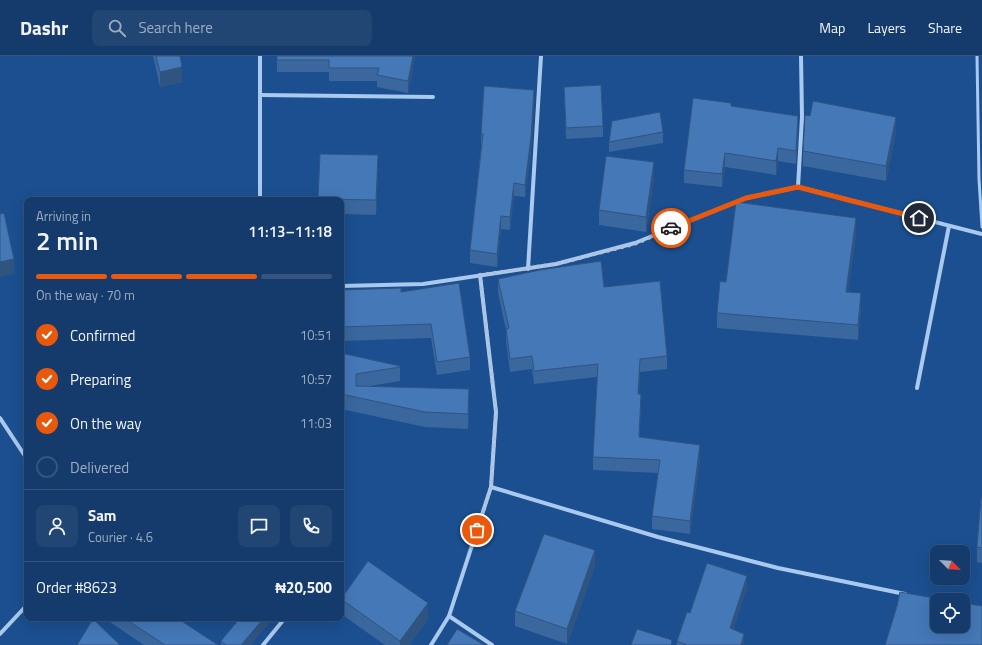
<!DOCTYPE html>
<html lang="en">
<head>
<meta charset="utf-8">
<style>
	body { margin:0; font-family:"Titillium Web",sans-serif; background:#214673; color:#f1f3f6; height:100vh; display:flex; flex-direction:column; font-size:15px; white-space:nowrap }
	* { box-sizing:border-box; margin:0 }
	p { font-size:13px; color:#9dadc1 }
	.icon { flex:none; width:22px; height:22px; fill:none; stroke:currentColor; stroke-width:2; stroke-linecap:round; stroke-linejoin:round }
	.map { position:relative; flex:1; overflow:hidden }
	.panel { position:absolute; left:24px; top:141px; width:320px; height:424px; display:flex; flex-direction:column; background:#143b6b; border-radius:8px; box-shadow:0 4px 16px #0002,0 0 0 1px #33557e }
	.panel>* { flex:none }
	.needle { width:26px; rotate:114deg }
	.buttons { position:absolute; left:930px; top:489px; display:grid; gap:8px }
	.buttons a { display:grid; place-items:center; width:40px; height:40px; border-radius:8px; background:#143b6b; box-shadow:0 4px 16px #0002,0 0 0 1px #33557e; font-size:20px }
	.pin { position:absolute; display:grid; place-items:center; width:34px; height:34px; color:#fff; margin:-17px; border:2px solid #fff; border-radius:50%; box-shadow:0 1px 4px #0007 }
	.courier { position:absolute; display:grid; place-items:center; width:40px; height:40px; margin:-20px; border:3px solid #ea580c; border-radius:50%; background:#fff; color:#222; box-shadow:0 1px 5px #0007 }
	.summary em { font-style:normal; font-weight:600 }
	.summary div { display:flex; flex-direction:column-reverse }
	.summary { display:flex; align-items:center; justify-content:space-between; height:68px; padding:0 12px }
	h1 { font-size:26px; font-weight:600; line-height:30px }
	.bar { display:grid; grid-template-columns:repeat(4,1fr); gap:6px 4px; align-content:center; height:48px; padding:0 12px }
	.bar i { height:5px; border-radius:3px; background:#33557e }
	.bar .on { background:#ea580c }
	.bar p { grid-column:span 4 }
	.line { display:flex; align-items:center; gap:10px; padding:0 12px; border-top:1px solid #33557e }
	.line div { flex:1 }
	.round { display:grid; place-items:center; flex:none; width:42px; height:42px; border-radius:8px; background:#214673 }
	ol { padding:0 12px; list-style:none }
	li { display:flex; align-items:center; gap:12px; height:44px }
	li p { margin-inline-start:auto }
	li .icon { padding:4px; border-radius:50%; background:#ea580c; color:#fff; stroke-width:4 }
	li:last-child { color:#9dadc1 }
	li i { width:22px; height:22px; border:2px solid #33557e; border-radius:50% }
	header { display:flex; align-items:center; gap:24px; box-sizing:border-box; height:56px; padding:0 20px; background:#143b6b; border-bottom:1px solid #33557e }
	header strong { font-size:19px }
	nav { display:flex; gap:22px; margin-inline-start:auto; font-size:14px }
	.search { width:280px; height:36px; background:#214673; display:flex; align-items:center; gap:10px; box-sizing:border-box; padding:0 14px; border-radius:8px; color:#9dadc1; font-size:15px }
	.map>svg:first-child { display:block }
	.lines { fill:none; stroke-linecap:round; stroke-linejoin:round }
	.lane { stroke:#a9c9ee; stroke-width:3 }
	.street { stroke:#a9c9ee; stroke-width:4 }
	.wall { fill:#3a679d }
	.shaded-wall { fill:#305480 }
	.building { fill:#4478b7; stroke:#305480 }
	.done { stroke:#afc1d8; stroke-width:4; stroke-dasharray:0 7.2 }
	.route { stroke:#ea580c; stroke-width:5 }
</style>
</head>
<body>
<header>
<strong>Dashr</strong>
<div class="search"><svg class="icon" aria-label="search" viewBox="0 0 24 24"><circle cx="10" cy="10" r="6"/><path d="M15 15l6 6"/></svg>Search here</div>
<nav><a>Map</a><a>Layers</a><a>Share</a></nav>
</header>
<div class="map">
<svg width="982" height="589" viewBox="0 0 982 589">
	<rect width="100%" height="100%" fill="#1b4f8f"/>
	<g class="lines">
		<polyline class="lane" points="977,0 979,123 982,171"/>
		<g class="street">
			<polyline points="260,0 260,144"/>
			<polyline points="260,39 433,41"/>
			<polyline points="798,131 802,61 801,0"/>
			<polyline points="528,213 541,0"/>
			<polyline points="341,230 423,228 556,208 635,187 746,142 798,131 982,178"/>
			<polyline points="917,332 949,170"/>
			<polyline points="0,362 27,403"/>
			<polyline points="491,431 658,481 778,512 905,538"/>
			<polyline points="449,560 492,589"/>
			<polyline points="0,578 27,549"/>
			<polyline points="263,589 285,562"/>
			<polyline points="431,589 449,560 491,431 496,356 480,219"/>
		</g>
	</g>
	<g class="wall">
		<polygon points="153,0 180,0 182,26 160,31"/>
		<polygon points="277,0 415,0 408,37 377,31 377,25 329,25 329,16 277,16"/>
		<polygon points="564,31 603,70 603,81 566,83"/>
		<polygon points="534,47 531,94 525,141 514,140 510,174 501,173 497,211 470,207 470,194 481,91 481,78"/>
		<polygon points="731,50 798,73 796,108 778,105 776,119 725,111 722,131 684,127 684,114"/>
		<polygon points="663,76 663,87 609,96 609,86"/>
		<polygon points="896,76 886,125 803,110 803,95"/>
		<polygon points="320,98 378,114 376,159 341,158 341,144 318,144"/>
		<polygon points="654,121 646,176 599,169 599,154"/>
		<polygon points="856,177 848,236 861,252 858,284 717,272 717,257 726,226"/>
		<polygon points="498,223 604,231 667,300 667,313 640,316 639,338 641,352 639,382 700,403 690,478 652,473 652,460 658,417 593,414 593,401 597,321 534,328 532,313 510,316 506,286 506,274 498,237"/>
		<polygon points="341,234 401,236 470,301 470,314 437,319 431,282 341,285"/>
		<polygon points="341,297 400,310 400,325 370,330 469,348 468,373 425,371 341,353"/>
		<polygon points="982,442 982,507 977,506 977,491"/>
		<polygon points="595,510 567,588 515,570 515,555"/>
		<polygon points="747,531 733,574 744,578 744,589 677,589 677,585 690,557"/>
		<polygon points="341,543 428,563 409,589 385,589 341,558"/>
		<polygon points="104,562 177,562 218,589 144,589"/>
		<polygon points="240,562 273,562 250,589 221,589 221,585"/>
	</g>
	<g class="shaded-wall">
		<polygon points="413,0 415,0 408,37 408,25"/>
		<polygon points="182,11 182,26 160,31 160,16"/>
		<polygon points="534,34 534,47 531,94 525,141 525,129"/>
		<polygon points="798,60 798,73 796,108 796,95"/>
		<polygon points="896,61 896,76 886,125 886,110"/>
		<polygon points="778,92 778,105 776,119 776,105"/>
		<polygon points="725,97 725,111 722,131 722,118"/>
		<polygon points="378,99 378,114 376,159 376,144"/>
		<polygon points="654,106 654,121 646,176 646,161"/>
		<polygon points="514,127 514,140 510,174 510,161"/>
		<polygon points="501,160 501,173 497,211 497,198"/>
		<polygon points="856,162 856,177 846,251 846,236"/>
		<polygon points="14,203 14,218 0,221 0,206"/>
		<polygon points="861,237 861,252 858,284 858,269"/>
		<polygon points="640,303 640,316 638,351 638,338"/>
		<polygon points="469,333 469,348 468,373 468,358"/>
		<polygon points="641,338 641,352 639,395 639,381"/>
		<polygon points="700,389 700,403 690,478 690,465"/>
		<polygon points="595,494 595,510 567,588 567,573"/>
		<polygon points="747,520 747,531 730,583 730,572"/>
		<polygon points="428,547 428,563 409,589 400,589 400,585"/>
		<polygon points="264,562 273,562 250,589 241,589"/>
		<polygon points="744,578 744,589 741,589"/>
	</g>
	<g class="building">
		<polygon points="156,0 180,0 182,11 160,16"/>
		<polygon points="277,0 413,0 408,25 377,19 379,12 329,12 329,4 277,4"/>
		<polygon points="601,29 603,70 566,72 564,31"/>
		<polygon points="484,30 534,34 531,81 525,129 514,127 510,161 501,160 497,198 470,194 483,78 481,78"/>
		<polygon points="693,42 731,47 731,50 798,60 796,95 778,92 776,105 725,97 722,118 684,114"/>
		<polygon points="813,45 896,61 886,110 803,95 805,59 810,60"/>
		<polygon points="660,56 663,76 609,86 612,65"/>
		<polygon points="320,98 378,99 376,144 318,143"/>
		<polygon points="606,100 654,106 646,161 599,154"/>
		<polygon points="736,146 856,162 846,236 861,237 858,269 717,257 720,225 726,226"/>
		<polygon points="4,157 14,203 0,206 0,158"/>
		<polygon points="601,205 604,231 660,225 667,300 640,303 638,338 641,338 639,381 700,389 690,465 652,460 660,404 593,401 598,308 534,315 532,300 510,303 506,273 509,272 498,223 540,214"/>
		<polygon points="459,227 470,301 437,306 431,268 341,271 341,234 401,232 401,236"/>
		<polygon points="341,297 400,310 400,311 356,318 356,330 469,333 468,358 425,356 341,338"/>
		<polygon points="981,442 982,442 982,492 977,491"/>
		<polygon points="544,478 595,494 567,573 515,555"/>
		<polygon points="368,505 428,547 400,585 341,543"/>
		<polygon points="707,507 747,520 730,572 744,578 741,589 687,589 677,585 687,556 690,557"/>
		<polygon points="900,536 940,543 940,542 951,544 937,544 937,570 963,570 963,547 982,550 982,589 885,589 897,550"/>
		<polygon points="124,562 177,562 218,589 165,589"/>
		<polygon points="240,562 264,562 241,589 226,589 221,585"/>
		<polygon points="93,563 120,589 77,589"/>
		<polygon points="457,573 484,589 447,589"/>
		<polygon points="637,573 672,584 671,589 631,589"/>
	</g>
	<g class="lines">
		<polyline class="done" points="477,474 491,431 496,356 480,219 556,208 635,188 671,172"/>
		<polyline class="route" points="671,172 746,142 798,131 919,162"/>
	</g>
</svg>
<div class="buttons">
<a><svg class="needle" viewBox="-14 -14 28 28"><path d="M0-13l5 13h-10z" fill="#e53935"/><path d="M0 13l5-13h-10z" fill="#9dadc1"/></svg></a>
<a><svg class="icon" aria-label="locate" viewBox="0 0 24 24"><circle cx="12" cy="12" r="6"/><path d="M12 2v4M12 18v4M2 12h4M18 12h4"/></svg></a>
</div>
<div class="pin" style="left:477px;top:474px;background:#ea580c"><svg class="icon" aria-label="bag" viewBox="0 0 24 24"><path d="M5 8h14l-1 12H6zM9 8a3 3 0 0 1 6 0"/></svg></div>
<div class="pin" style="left:919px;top:162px;background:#1f2937"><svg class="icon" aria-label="home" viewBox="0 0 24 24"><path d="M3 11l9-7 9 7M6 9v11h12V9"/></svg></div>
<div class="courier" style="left:671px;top:172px"><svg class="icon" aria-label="car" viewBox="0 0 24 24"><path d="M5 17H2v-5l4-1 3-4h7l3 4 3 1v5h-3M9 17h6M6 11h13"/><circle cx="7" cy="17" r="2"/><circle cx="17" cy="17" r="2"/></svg></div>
<section class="panel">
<div class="summary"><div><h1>2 min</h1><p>Arriving in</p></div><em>11:13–11:18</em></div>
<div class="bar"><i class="on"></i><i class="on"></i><i class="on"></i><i></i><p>On the way · 70 m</p></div>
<ol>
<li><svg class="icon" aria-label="check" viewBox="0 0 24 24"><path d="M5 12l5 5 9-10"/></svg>Confirmed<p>10:51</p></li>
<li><svg class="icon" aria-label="check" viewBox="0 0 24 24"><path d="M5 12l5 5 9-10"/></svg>Preparing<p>10:57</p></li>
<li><svg class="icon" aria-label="check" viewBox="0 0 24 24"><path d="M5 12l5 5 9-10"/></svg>On the way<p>11:03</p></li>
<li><i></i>Delivered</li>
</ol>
<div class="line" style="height:72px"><a class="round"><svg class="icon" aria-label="person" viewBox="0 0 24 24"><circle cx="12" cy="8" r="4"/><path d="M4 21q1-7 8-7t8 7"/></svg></a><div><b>Sam</b><p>Courier · 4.6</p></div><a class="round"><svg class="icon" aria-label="chat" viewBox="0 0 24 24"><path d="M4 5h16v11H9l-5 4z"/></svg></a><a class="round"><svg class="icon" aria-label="phone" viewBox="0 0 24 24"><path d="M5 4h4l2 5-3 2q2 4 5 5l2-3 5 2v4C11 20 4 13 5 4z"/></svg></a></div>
<div class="line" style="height:52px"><div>Order #8623</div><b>₦20,500</b></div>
</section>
</div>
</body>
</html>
